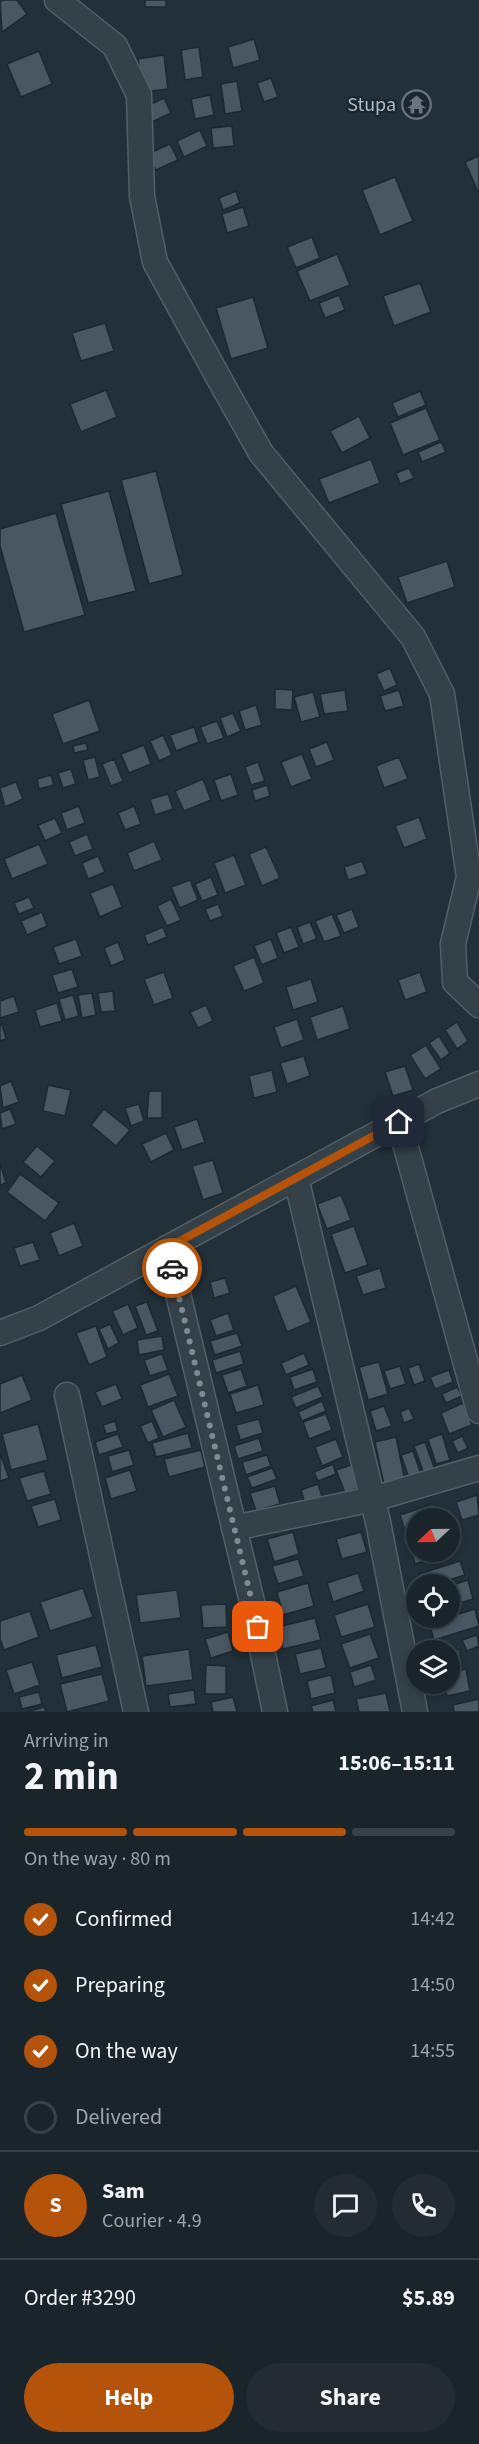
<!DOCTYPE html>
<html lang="en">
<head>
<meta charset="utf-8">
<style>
	body { margin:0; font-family:"Source Sans 3",sans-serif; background:#232c33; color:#f1f3f6; height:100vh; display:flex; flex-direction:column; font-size:22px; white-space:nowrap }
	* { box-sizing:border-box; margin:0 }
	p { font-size:20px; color:#9fa4a9 }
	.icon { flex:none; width:33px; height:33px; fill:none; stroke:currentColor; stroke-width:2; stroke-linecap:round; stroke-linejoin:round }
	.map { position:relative; height:1712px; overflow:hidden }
	.sheet { display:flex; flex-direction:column; background:#1a242b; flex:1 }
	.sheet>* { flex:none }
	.needle { width:39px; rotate:248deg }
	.buttons { position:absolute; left:406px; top:1508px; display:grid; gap:12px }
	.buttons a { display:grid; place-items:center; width:54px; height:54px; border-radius:50%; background:#1a242b; box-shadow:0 3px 9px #0003,0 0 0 2px #384147; font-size:30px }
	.pin { position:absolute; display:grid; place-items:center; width:51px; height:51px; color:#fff; margin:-26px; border-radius:12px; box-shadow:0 3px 9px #0006 }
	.courier { position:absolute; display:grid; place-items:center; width:60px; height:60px; margin:-30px; border:4px solid #b45309; border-radius:50%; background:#fff; color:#222; box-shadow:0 2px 8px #0007 }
	.summary em { font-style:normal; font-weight:700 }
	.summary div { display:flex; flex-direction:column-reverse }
	.summary { display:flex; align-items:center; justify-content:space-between; height:102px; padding:0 24px }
	h1 { font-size:39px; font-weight:700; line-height:45px }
	.bar { display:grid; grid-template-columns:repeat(4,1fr); gap:9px 6px; align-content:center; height:72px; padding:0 24px }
	.bar i { height:8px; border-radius:4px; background:#384147 }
	.bar .selected { background:#b45309 }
	.bar p { grid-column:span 4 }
	.line { display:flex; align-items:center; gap:15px; padding:0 24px; border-top:2px solid #384147 }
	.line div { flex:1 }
	.round { display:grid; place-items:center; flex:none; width:63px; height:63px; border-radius:32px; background:#232c33 }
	ol { padding:0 24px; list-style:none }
	li { display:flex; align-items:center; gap:18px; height:66px }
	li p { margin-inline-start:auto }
	li .icon { padding:6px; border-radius:50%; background:#b45309; color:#fff; stroke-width:4 }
	li:last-child { color:#9fa4a9 }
	li i { width:33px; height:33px; border:3px solid #384147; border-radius:50% }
	.action { display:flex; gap:12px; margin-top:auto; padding:12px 24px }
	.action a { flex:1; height:69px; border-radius:36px; background:#b45309; color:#fff; font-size:24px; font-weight:700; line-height:69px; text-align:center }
	.action a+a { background:#232c33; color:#f1f3f6 }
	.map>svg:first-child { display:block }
	.building { fill:#485761; stroke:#1d2830; stroke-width:1.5 }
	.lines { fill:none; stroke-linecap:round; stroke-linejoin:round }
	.street-casing { stroke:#535f67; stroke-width:27 }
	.street { stroke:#354149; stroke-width:24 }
	.done { stroke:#7e8b94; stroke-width:6; stroke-dasharray:0 10.8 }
	.route { stroke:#b45309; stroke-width:8 }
	.labels { text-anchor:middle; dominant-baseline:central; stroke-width:4.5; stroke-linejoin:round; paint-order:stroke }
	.poi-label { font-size:20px; fill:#b0bcc5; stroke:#1b262e; text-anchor:end }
</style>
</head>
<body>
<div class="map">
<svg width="479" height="1712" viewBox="0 0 479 1712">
	<rect width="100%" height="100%" fill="#223039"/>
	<g class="building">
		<polygon points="3,0 17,0 27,14 2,32 0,2"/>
		<rect x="145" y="0" width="21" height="7"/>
		<polygon points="254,39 260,60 233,68 228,47"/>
		<polygon points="199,47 203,77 185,80 181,50"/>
		<polygon points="39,51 52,84 21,97 7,64"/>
		<polygon points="164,55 168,89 143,92 138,59"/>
		<polygon points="271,78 278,97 264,102 257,83"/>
		<polygon points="237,81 242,111 225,114 221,84"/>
		<polygon points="210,95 214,115 195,119 191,99"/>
		<polygon points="164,98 171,113 152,122 145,107"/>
		<polygon points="232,126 234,146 213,148 211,128"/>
		<polygon points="200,130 207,146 184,157 177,141"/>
		<polygon points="170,144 178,160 156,170 148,154"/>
		<polygon points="479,156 479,194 465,162"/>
		<polygon points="395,177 413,221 380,235 362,190"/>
		<polygon points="236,191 240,203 223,210 219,198"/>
		<polygon points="243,207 249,226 227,233 222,214"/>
		<polygon points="312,237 320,258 296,268 287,247"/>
		<polygon points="337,254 350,285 310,301 297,271"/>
		<polygon points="420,283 431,312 394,326 383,296"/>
		<polygon points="339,295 345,310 325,318 319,303"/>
		<polygon points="253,297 268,348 231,359 216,308"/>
		<polygon points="105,323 114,351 81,361 72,333"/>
		<polygon points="106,390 117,417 81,432 70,404"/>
		<polygon points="420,391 426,405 398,417 392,403"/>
		<polygon points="426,408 440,440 403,455 390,423"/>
		<polygon points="359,416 370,438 342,453 330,431"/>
		<polygon points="441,442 446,452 422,462 418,452"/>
		<polygon points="371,459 380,483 329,503 319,479"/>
		<polygon points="409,468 414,478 400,484 396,473"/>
		<polygon points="156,471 183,575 149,584 121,480"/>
		<polygon points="109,491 136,591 88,603 61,504"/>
		<polygon points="56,513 85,615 24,632 0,546 0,529"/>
		<polygon points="447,561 455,587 407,603 398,577"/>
		<polygon points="390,668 397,685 384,691 376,674"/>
		<polygon points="275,689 293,690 292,710 275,709"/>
		<polygon points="345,690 348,711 324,714 320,694"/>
		<polygon points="399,690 404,706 385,711 380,696"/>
		<polygon points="313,692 320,717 301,722 294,697"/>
		<polygon points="89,700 100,731 63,744 52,714"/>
		<polygon points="256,705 262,725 245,730 239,711"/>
		<polygon points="233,713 241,731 227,737 220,718"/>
		<polygon points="217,721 224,738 207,744 200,727"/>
		<polygon points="194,727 199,742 176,751 170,735"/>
		<polygon points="163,735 172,755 159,761 150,741"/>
		<polygon points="327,742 334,760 316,767 309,749"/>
		<polygon points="86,743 88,750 74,753 73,746"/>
		<polygon points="144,745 151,764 129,773 121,754"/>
		<polygon points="302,754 312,779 291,787 281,762"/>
		<polygon points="95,757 100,777 88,780 83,760"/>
		<polygon points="399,757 408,779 384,788 376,766"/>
		<polygon points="114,759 123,781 111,786 102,764"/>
		<polygon points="258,762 265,781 251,785 245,767"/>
		<polygon points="71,769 76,784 63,788 58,773"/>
		<polygon points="231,774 238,795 221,801 214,780"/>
		<polygon points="51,775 54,785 39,789 37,779"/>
		<polygon points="203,779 211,800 184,811 175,791"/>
		<polygon points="16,782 23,799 5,807 0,788"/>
		<polygon points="267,785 270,796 255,801 252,790"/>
		<polygon points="168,794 173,809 155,815 150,799"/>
		<polygon points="79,806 85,823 67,830 61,813"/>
		<polygon points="134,806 141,824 125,830 118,813"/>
		<polygon points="419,817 427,839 404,848 395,826"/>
		<polygon points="55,818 62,833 45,841 38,825"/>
		<polygon points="87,834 93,849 75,856 69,842"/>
		<polygon points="154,841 162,860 134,871 127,853"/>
		<polygon points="39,844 48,864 12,879 4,859"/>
		<polygon points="266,847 280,878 262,886 249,854"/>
		<polygon points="234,855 246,885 225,893 214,863"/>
		<polygon points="98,856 105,872 88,879 82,863"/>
		<polygon points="362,861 367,874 348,880 344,867"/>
		<polygon points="211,877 218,895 202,901 195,884"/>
		<polygon points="190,880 198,900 180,908 171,887"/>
		<polygon points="113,884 122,907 100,917 90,893"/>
		<polygon points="29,897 34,908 19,914 14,903"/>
		<polygon points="171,899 181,920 167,926 157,906"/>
		<polygon points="218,904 223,916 210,921 205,909"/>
		<polygon points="352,909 359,927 344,933 336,915"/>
		<polygon points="42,912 47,926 27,935 21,921"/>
		<polygon points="332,914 341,936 324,942 315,921"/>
		<polygon points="310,922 317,939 303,944 297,927"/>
		<polygon points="163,927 167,937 148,945 144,935"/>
		<polygon points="291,927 299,947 284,953 276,933"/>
		<polygon points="76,939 82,956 59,964 53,947"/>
		<polygon points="271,939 278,958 262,965 254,946"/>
		<polygon points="118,942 125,960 111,966 104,948"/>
		<polygon points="254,957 264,983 244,991 233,966"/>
		<polygon points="72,969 78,987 58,993 52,975"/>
		<polygon points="164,972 173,998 154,1005 144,979"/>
		<polygon points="420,972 427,992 405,1000 398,980"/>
		<polygon points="311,979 318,1002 293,1010 286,987"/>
		<polygon points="113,991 115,1011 101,1012 98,993"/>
		<polygon points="92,993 96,1015 82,1018 78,995"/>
		<polygon points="73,995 79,1016 65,1020 59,999"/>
		<polygon points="14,996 19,1012 0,1018 0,1001"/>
		<polygon points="57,1003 62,1021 40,1027 35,1010"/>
		<polygon points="206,1005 213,1021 198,1028 190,1012"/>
		<polygon points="343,1006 350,1029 317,1040 310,1017"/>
		<polygon points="297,1019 304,1040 281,1048 274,1027"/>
		<polygon points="457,1022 468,1041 457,1049 445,1030"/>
		<polygon points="2,1024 6,1039 0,1041 0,1025"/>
		<polygon points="439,1036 450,1053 441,1060 429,1043"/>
		<polygon points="426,1045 441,1069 425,1079 410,1055"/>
		<polygon points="304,1056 310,1076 287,1084 280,1063"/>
		<polygon points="405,1066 413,1090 393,1096 385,1072"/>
		<polygon points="272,1070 277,1092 254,1098 249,1076"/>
		<polygon points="11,1081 19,1102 3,1108 0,1086"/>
		<polygon points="48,1085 71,1090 65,1116 43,1111"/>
		<polygon points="149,1091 162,1091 162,1118 147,1118"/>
		<polygon points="139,1104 144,1121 131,1126 125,1108"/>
		<polygon points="10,1109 16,1124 2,1129 0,1113"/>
		<polygon points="104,1109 130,1130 116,1146 91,1125"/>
		<polygon points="197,1119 205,1142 182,1150 174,1127"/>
		<polygon points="166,1133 174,1150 151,1162 142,1144"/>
		<polygon points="37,1146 55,1161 41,1177 23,1162"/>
		<polygon points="213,1160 223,1193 203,1200 192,1166"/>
		<polygon points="0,1162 6,1183 0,1185"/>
		<polygon points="20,1174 59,1203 45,1221 7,1192"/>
		<polygon points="341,1195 351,1220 327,1229 317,1204"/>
		<polygon points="74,1223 83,1246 59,1256 50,1233"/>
		<polygon points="354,1226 368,1265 345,1273 331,1234"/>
		<polygon points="33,1242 40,1260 20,1266 14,1248"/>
		<polygon points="380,1268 386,1288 363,1295 356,1276"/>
		<polygon points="225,1278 230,1293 214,1298 210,1282"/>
		<polygon points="296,1286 311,1322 287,1332 273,1296"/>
		<polygon points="147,1302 158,1331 146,1335 135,1306"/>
		<polygon points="128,1304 138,1328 123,1335 112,1311"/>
		<polygon points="228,1313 234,1330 216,1336 210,1320"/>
		<polygon points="110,1324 119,1343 108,1349 99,1329"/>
		<polygon points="96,1326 107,1357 89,1365 76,1333"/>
		<polygon points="237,1333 242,1346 215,1355 210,1341"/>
		<polygon points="162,1336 164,1350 139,1355 137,1340"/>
		<polygon points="240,1351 244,1364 216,1373 212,1360"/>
		<polygon points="304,1353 309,1365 286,1375 281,1363"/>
		<polygon points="162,1354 168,1370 150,1376 144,1360"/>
		<polygon points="379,1362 388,1394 368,1400 359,1367"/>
		<polygon points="419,1364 425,1381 414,1385 408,1368"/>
		<polygon points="400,1366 406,1384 390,1389 384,1371"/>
		<polygon points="241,1369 247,1386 228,1393 222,1375"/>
		<polygon points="313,1369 317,1382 294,1390 290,1377"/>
		<polygon points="449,1370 453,1382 435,1389 430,1377"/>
		<polygon points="169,1374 178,1396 148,1407 140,1385"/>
		<polygon points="22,1375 32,1400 0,1413 0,1384"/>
		<polygon points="116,1384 122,1399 102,1407 95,1392"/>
		<polygon points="258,1385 264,1405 236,1413 230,1394"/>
		<polygon points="318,1386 323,1397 296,1408 291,1397"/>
		<polygon points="457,1387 462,1396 446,1403 442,1394"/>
		<polygon points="174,1400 186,1427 163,1437 151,1410"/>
		<polygon points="322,1401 326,1411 302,1421 298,1412"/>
		<polygon points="463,1403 472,1425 449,1434 441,1413"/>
		<polygon points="384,1406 392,1426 376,1431 370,1411"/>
		<polygon points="409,1408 414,1419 404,1423 400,1412"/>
		<polygon points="326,1414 332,1430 309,1439 303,1422"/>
		<polygon points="259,1419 263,1433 240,1440 236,1425"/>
		<polygon points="115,1421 118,1431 106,1434 103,1425"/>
		<polygon points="152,1421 159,1438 148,1443 140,1426"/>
		<polygon points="38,1424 48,1460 11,1470 2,1434"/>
		<polygon points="188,1433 192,1448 156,1457 152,1443"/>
		<polygon points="118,1434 123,1447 99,1455 95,1442"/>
		<polygon points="442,1434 450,1460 436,1464 428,1439"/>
		<polygon points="462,1436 468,1448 458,1453 452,1441"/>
		<polygon points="396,1437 405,1481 384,1485 375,1442"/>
		<polygon points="259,1438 263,1451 238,1459 234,1446"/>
		<polygon points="336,1439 343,1457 322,1466 315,1447"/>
		<polygon points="425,1442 435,1470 424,1474 414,1446"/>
		<polygon points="129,1450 134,1465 112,1472 108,1456"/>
		<polygon points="201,1450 205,1467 169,1477 164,1459"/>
		<polygon points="413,1451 422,1477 410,1481 401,1455"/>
		<polygon points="0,1453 9,1478 0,1481"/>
		<polygon points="267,1455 271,1466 246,1475 242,1462"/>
		<polygon points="333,1464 336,1474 318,1481 314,1472"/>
		<polygon points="354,1464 362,1487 345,1493 336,1470"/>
		<polygon points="272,1468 277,1479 252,1488 247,1477"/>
		<polygon points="130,1470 137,1491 111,1499 105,1478"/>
		<polygon points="44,1471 51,1494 27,1501 19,1478"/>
		<polygon points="318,1484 323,1499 305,1504 301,1490"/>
		<polygon points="275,1486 280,1504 256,1511 250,1493"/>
		<polygon points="477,1495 479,1515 462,1520 456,1502"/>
		<polygon points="55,1499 61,1520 38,1527 31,1506"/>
		<polygon points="433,1504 437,1518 417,1518 417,1531 406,1534 400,1515"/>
		<polygon points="293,1532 299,1554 274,1562 267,1539"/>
		<polygon points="361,1532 367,1552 342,1559 336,1539"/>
		<polygon points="450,1534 456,1551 415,1564 408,1539 417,1536 417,1551 450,1551"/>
		<polygon points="298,1559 304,1576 278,1584 272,1566"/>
		<polygon points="460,1561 465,1575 436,1584 423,1584 419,1574"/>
		<polygon points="358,1573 364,1591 333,1602 327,1583"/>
		<polygon points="468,1580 473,1599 450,1606 450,1586"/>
		<polygon points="308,1583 314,1606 283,1615 277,1592"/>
		<polygon points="83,1588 93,1617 50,1631 40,1602"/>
		<polygon points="177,1590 181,1618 140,1623 136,1595"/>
		<polygon points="226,1604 227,1627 203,1628 201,1605"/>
		<polygon points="368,1604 375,1627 341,1637 334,1615"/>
		<polygon points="475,1609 479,1626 434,1640 429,1623"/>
		<polygon points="30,1611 39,1637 4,1650 0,1639 0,1621"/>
		<polygon points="315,1618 321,1640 283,1649 278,1627"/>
		<polygon points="228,1632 233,1651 211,1658 205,1639"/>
		<polygon points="370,1634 379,1658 350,1668 341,1644"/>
		<polygon points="477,1635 479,1646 467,1651 462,1640"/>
		<polygon points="96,1645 102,1667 62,1678 56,1655"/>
		<polygon points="321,1648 326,1668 300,1674 295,1654"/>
		<polygon points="189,1649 193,1680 146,1686 142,1656"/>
		<polygon points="459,1649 462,1663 450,1666 450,1652"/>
		<polygon points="32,1662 40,1685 14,1694 6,1670"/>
		<polygon points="206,1665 226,1666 226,1694 205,1694"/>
		<polygon points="371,1665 376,1680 354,1687 350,1672"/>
		<polygon points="466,1669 470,1691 447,1696 444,1683 450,1683 450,1672"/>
		<polygon points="102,1674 109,1701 67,1712 60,1684"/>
		<polygon points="331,1675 335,1693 311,1699 307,1681"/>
		<polygon points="194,1690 196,1704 170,1707 168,1694"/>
		<polygon points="39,1692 42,1704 22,1709 19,1697"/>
		<polygon points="386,1693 390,1712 359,1712 356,1699"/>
		<polygon points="233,1697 237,1712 213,1712 211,1702"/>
		<polygon points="479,1699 479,1712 454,1712 453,1705"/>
		<polygon points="333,1700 336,1712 313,1712 311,1706"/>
		<polygon points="44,1707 46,1712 27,1712"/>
	</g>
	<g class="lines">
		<defs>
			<g id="street">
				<polyline points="57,0 115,46 139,95 142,196 155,262 222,384 261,453 413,637 442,694 469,877 453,944 455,982 479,1005"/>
				<polyline points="399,1122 479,1411"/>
				<polyline points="296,1178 378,1522 415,1712"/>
				<polyline points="167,1248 253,1606 275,1712"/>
				<polyline points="0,1333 39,1318 437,1101 479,1084"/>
				<polyline points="67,1395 136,1712"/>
				<polyline points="234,1528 373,1499 479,1468"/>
			</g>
		</defs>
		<use href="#street" class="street-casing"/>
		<use href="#street" class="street"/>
	</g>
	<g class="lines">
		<polyline class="done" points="172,1268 258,1627"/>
		<polyline class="route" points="172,1268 167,1248 399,1122"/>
	</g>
	<defs>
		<symbol id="temple-ring" viewBox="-11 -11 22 22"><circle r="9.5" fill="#1b262e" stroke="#6b7280" stroke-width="1.5"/><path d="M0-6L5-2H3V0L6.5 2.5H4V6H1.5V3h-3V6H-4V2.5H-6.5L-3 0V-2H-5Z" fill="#6b7280"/></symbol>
	</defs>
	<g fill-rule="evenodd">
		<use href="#temple-ring" x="400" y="88" width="33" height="33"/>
	</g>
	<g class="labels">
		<g class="poi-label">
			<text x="396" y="105">Stupa</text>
		</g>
	</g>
</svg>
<div class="buttons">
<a><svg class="needle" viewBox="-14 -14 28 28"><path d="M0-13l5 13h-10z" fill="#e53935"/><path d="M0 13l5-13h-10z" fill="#9fa4a9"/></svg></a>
<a><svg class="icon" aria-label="locate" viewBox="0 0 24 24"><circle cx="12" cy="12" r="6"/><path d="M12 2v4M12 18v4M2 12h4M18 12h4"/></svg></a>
<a><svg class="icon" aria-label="layers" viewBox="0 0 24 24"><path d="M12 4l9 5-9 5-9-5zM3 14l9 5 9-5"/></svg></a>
</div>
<div class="pin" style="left:258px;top:1627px;background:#ea580c"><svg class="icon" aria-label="bag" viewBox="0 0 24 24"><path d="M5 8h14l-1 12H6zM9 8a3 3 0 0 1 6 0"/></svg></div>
<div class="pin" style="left:399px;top:1122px;background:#1f2937"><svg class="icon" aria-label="home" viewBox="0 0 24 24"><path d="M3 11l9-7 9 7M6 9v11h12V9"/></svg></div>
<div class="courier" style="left:172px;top:1268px"><svg class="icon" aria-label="car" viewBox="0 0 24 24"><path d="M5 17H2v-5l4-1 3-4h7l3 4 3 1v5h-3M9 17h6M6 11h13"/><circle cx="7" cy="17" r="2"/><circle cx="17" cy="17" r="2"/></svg></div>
</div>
<section class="sheet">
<div class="summary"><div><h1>2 min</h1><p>Arriving in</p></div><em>15:06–15:11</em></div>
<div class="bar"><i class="selected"></i><i class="selected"></i><i class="selected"></i><i></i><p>On the way · 80 m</p></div>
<ol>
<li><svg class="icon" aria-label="check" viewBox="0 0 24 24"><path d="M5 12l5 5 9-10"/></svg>Confirmed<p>14:42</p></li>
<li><svg class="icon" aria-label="check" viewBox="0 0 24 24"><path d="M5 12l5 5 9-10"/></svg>Preparing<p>14:50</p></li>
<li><svg class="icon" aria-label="check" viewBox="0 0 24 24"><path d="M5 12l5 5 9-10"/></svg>On the way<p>14:55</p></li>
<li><i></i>Delivered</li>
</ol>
<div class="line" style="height:108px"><b class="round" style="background:#b45309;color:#fff">S</b><div><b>Sam</b><p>Courier · 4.9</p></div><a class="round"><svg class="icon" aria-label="chat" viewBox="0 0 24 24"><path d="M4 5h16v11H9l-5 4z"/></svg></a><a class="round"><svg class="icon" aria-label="phone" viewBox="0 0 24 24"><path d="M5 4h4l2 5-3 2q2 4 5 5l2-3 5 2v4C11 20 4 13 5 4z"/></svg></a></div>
<div class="line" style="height:78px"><div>Order #3290</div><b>$5.89</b></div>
<div class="action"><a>Help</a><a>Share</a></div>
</section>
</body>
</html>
